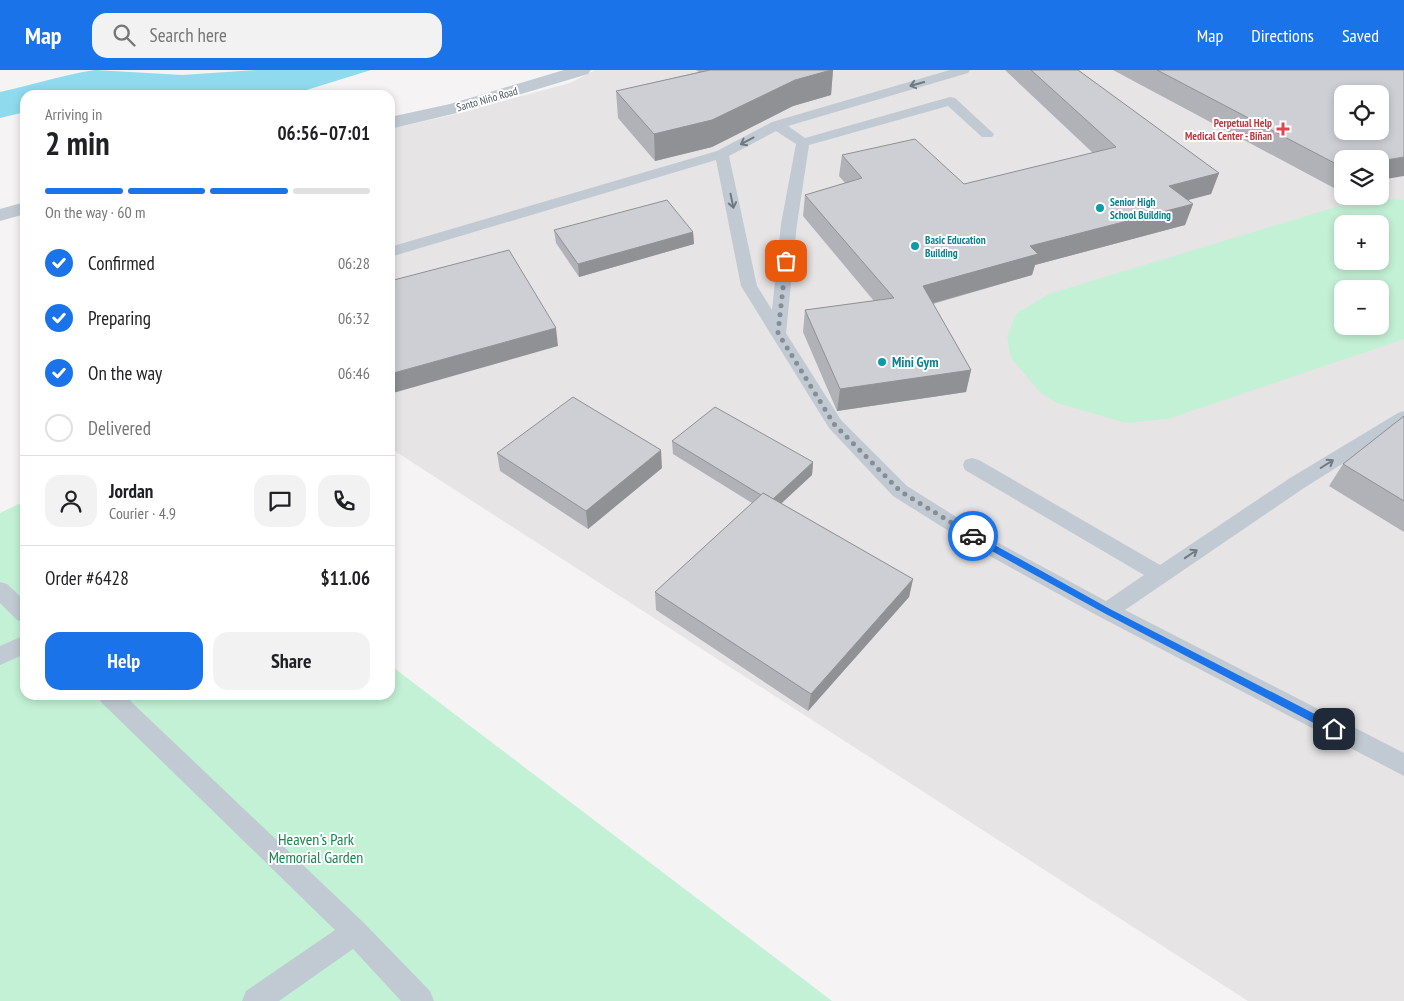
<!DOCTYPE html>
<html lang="en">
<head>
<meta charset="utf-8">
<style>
	body { margin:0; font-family:"PT Sans Narrow",sans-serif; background:#f2f2f2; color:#202124; height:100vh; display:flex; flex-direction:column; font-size:19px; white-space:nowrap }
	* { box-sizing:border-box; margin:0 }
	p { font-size:16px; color:#757577 }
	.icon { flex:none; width:28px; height:28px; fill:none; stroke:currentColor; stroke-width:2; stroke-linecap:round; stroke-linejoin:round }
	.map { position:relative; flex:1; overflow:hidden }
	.sheet { position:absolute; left:20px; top:20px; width:375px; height:610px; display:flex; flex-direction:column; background:#fff; border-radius:15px; box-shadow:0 2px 8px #0003 }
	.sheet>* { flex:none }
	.tools { position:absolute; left:1334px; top:15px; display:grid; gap:10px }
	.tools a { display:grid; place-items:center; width:55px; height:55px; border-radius:10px; background:#fff; box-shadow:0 2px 8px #0003; font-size:25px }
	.pin { position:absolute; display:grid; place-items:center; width:42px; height:42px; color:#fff; margin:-21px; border-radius:10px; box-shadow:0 2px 8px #0006 }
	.courier { position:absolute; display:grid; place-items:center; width:50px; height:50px; margin:-25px; border:4px solid #1a73e8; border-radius:50%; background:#fff; color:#222; box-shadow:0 1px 6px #0007 }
	.overview em { font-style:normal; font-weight:600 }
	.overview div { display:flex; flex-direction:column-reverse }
	.overview { display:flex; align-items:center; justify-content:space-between; height:85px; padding:0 25px }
	h1 { font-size:32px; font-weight:600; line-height:38px }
	.bar { display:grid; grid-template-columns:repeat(4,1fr); gap:8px 5px; align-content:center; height:60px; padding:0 25px }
	.bar i { height:6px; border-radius:4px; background:#e0e0e0 }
	.bar .current { background:#1a73e8 }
	.bar p { grid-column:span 4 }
	.line { display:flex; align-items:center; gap:12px; padding:0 25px; border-top:1px solid #e0e0e0 }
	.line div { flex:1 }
	.round { display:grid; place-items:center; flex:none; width:52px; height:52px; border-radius:15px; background:#f2f2f2 }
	ol { padding:0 25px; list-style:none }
	li { display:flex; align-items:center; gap:15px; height:55px }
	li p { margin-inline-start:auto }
	li .icon { padding:5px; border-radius:50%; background:#1a73e8; color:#fff; stroke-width:4 }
	li:last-child { color:#757577 }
	li i { width:28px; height:28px; border:2px solid #e0e0e0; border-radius:50% }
	.button { display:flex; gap:10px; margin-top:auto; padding:10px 25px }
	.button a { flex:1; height:58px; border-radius:15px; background:#1a73e8; color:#fff; font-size:20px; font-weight:600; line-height:58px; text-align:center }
	.button a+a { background:#f2f2f2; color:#202124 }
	header { display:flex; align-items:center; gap:30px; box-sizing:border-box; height:70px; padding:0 25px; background:#1a73e8; color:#fff }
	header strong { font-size:24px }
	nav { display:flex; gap:28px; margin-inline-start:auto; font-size:18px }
	.search { width:350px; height:45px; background:#f2f2f2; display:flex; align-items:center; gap:12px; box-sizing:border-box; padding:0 18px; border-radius:15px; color:#757577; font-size:19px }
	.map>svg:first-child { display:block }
	.education { fill:#e6e4e5; fill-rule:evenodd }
	.green { fill:#c3f1d5; fill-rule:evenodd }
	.water { fill:#90daee }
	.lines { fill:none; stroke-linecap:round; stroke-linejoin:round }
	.service { fill:#c1cad2; fill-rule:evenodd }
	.minor { fill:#c1cad2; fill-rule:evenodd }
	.wall { fill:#b0b2b7 }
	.shaded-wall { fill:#909195 }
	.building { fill:#cdcfd5; stroke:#909195; fill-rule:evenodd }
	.oneway { stroke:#6e7983 }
	.route { fill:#1a73e8 }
	.done { stroke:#868d94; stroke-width:5; stroke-dasharray:0 9 }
	.health-dot { fill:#e0444e; stroke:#fff; stroke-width:2 }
	.culture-dot { fill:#0f9aa8; stroke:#fff; stroke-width:2 }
	.labels { text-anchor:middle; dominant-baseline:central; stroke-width:4; stroke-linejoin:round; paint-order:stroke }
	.far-street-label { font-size:11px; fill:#4a5661; stroke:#fff }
	.far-health-label { font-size:11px; font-weight:bold; fill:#be3a42; stroke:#fff; text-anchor:end }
	.far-culture-label { font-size:11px; font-weight:bold; fill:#0d838f; stroke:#fff; text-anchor:start }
	.culture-label { font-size:14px; font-weight:bold; fill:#0d838f; stroke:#fff; text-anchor:start }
	.near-park-label { font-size:16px; fill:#17864f; stroke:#fff }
</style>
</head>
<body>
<header>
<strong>Map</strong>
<div class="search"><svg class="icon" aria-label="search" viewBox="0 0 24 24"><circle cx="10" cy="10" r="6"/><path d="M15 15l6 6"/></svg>Search here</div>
<nav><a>Map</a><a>Directions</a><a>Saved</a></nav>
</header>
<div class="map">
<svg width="1404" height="931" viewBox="0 0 1404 931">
	<rect width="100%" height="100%" fill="#f5f3f3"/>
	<path class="education" d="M595,0h809v931h-156l-858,-553v-319l66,-15 114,-31zM1342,24h38v37h-38zM1342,89h38v37h-38zM1342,154h38v37h-38zM1342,219h38v37h-38z"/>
	<g class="green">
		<path d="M1385,129l19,1v139l-236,80 -42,4 -69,-20 -16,-10 -30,-35 -4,-20 9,-24 33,-20 303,-92zM1342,154h38v37h-38zM1342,219h38v37h-38z"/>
		<polygon points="25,431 25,625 390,625 390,595 832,931 0,931 0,443"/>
	</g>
	<path class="water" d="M95,0l87,5 75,-5h114l-71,22 -66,3h-209v17l-25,6v-26c32,-7 63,-17 95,-22z"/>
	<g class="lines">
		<g class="service">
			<path d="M950,0h20l-2,3 -180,53 17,12 145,-41 5,1 39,36 -2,3h-10l-34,-31 -139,39 -12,79 -11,109 55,87 66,66 86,54 113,61 38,-26 -179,-105 -2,-5 2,-5 7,-2 7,2 181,105 130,-87 108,-65 6,-2v14l-100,63 -179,122 279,143v23l-304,-159 -121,-67 -86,-54 -64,-68 -88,-142 -25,-126 -326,97v-10l327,-96 55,-29zM776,61l20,13 -15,80 -9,86 -15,-24 -28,-130z"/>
			<polygon points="0,512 7,514 25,531 25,553 17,550 0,533"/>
			<polygon points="25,565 25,584 0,595 0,576"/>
			<polygon points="98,625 124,625 364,853 430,921 434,931 401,931 353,879 279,931 242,931 246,921 335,860 101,632"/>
		</g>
		<g class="minor">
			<polygon points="564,0 591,0 588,4 461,42 390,59 390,47 450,34"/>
			<polygon points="25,132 25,144 0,151 0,139"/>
		</g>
	</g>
	<g class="wall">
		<polygon points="696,0 833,0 831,25 793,36 712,77 655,91 618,48 616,21 699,2"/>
		<polygon points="1005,0 1078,0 1219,103 1211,124 1187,130 1193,134 1185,155 1035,195 1032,205 933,234 971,300 966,322 837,341 803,262 805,240 874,231 803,146 805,125 845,113 839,106 842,85 964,114 1093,83"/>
		<polygon points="1113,0 1404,0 1342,89 1342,117 1334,118"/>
		<polygon points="554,160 693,162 694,174 579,207 556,173"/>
		<polygon points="1404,346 1404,462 1329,416 1343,394"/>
		<polygon points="672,371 813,392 812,405 781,433 913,509 909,527 808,641 656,540 655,522 752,433 673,384"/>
		<polygon points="497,383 662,398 588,459 500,401"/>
	</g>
	<g class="shaded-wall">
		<polygon points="831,0 833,0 831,25 793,36 712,77 655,91 654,64 795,10"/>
		<polygon points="1404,87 1404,106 1380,110 1380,91"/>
		<polygon points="1342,100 1342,117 1334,118"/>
		<polygon points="1219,103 1211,124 1162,137 1169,116"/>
		<polygon points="1193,134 1185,155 1035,195 1032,205 919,237 923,216 1030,176"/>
		<polygon points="693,162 694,174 579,207 578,194"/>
		<polygon points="556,258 558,276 393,323 390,312 390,304"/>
		<polygon points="971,300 966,322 837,341 840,319"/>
		<polygon points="661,380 662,398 588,459 586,441"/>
		<polygon points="813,392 812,405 770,444 771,431"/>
		<polygon points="913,509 909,527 808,641 811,624"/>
	</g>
	<g class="building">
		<polygon points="710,0 831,0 795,10 712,50 654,64 616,21"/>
		<polygon points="1031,0 1078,0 1219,103 1169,116 1193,134 1030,176 1038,184 923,216 971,300 840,319 805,240 894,228 805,125 862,108 842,85 915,69 964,114 1116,77"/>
		<path d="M1157,0h247v87l-24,4v-2h-38v8zM1342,24h38v37h-38z"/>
		<polygon points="667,130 693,162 578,194 554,160"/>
		<polygon points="509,180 556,258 390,304 390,211"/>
		<polygon points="573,327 661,380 586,441 497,383"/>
		<polygon points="715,337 813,392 773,429 763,423 761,425 672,371"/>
		<polygon points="1404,346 1404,431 1343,394"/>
		<polygon points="763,423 913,509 811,624 655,522"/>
	</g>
	<defs><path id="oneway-shaft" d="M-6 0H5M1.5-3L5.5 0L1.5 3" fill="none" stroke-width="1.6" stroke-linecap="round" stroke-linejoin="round" transform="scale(1.25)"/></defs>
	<g class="oneway">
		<use href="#oneway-shaft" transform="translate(917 14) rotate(164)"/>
		<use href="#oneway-shaft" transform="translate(747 71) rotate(152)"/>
		<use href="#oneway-shaft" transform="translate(732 131) rotate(78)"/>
		<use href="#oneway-shaft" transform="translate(1327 394) rotate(-32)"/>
		<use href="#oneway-shaft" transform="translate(1191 484) rotate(-34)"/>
	</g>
	<polygon class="route" points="973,463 1110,539 1338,656 1338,662 1331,662 1104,543 970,469 969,466"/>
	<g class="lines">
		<polyline class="done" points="786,191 778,263 834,354 900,421 973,466"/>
	</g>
	<path class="health-dot" d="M1280.5 51.5h5v5h5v5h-5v5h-5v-5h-5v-5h5z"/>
	<g class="culture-dot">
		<circle cx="1100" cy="138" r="5"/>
		<circle cx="915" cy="176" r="5"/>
		<circle cx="882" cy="292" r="5"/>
	</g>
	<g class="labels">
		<g class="far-street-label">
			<text transform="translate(487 29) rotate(-16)">Santo Niño Road</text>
		</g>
		<g class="far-health-label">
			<text x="1272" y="53">Perpetual Help<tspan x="1272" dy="13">Medical Center - Biñan</tspan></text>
		</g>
		<g class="far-culture-label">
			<text x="1110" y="132">Senior High<tspan x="1110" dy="13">School Building</tspan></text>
			<text x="925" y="170">Basic Education<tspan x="925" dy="13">Building</tspan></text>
		</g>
		<g class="culture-label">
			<text x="892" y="292">Mini Gym</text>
		</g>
		<g class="near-park-label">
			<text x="316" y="769">Heaven's Park<tspan x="316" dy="18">Memorial Garden</tspan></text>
		</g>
	</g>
</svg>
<div class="tools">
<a><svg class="icon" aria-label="locate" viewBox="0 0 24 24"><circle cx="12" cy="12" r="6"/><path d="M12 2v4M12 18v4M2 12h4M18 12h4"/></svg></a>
<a><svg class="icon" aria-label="layers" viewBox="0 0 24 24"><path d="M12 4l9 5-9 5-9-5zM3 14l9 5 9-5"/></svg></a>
<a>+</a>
<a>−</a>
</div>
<div class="pin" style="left:786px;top:191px;background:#ea580c"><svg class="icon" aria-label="bag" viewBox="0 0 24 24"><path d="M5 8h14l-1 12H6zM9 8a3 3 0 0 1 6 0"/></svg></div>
<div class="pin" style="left:1334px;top:659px;background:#1f2937"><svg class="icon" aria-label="home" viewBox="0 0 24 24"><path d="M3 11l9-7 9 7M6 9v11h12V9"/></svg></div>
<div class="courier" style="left:973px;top:466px"><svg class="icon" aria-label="car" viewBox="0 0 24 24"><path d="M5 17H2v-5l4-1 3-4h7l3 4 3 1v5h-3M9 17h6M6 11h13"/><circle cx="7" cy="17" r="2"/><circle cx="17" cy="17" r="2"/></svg></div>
<section class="sheet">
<div class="overview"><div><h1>2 min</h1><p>Arriving in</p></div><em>06:56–07:01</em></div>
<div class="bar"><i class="current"></i><i class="current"></i><i class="current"></i><i></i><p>On the way · 60 m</p></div>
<ol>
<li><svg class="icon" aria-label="check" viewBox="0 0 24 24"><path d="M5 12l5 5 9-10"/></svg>Confirmed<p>06:28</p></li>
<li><svg class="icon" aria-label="check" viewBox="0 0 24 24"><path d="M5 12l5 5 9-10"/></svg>Preparing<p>06:32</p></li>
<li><svg class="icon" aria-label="check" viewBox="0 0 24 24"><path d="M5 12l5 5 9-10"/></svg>On the way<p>06:46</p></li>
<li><i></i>Delivered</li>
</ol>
<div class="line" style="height:90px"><a class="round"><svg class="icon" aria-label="person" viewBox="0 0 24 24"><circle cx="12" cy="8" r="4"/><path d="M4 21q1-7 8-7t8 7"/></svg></a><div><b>Jordan</b><p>Courier · 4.9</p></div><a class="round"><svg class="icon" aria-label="chat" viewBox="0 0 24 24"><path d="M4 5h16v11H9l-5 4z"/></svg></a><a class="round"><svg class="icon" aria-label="phone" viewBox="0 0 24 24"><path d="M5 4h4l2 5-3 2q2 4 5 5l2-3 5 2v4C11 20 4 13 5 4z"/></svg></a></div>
<div class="line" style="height:65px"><div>Order #6428</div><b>$11.06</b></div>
<div class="button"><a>Help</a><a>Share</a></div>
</section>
</div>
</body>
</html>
